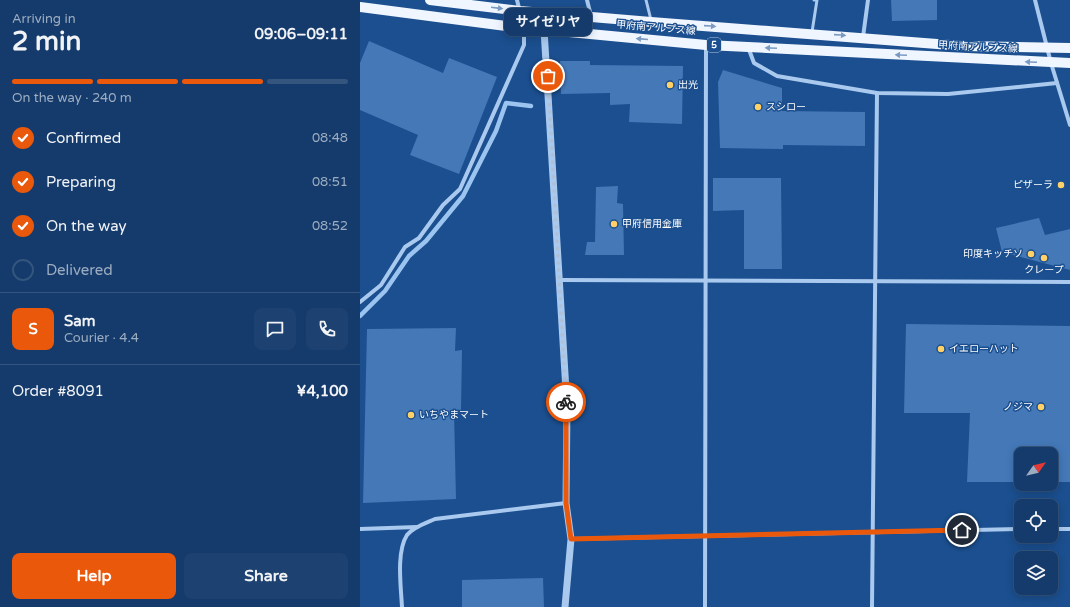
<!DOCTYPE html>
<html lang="en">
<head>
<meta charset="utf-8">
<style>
	body { margin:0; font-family:"Varela Round","Noto Sans JP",sans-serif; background:#1d4271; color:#f1f3f6; height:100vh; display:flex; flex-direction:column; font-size:15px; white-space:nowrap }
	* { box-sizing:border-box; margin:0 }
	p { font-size:13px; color:#9dadc1 }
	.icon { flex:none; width:22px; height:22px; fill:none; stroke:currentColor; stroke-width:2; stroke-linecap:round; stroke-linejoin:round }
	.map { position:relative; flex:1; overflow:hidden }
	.sheet { display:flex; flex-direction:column; background:#143b6b; width:360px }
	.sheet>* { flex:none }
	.needle { width:26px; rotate:56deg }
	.buttons { position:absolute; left:654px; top:447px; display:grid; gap:8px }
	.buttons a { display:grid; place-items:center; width:44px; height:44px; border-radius:8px; background:#143b6b; box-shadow:0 2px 10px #0003,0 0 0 1px #33557e; font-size:20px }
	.pin { position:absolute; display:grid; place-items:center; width:34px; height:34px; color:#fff; margin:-17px; border:2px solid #fff; border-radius:50%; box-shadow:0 1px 4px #0007 }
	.courier { position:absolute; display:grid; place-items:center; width:40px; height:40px; margin:-20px; border:3px solid #ea580c; border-radius:50%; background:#fff; color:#222; box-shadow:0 1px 5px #0007 }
	.bubble { position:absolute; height:28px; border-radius:8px; background:#143b6b; box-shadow:0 2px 10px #0003,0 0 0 1px #33557e; font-size:13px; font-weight:700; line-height:28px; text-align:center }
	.head em { font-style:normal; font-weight:700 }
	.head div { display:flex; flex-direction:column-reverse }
	.head { display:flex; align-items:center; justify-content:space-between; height:68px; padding:0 12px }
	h1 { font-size:26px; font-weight:700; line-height:30px }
	.bar { display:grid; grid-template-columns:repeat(4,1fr); gap:6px 4px; align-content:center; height:48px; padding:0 12px }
	.bar i { height:5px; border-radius:3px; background:#33557e }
	.bar .selected { background:#ea580c }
	.bar p { grid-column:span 4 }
	.line { display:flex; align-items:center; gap:10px; padding:0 12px; border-top:1px solid #33557e }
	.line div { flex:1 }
	.round { display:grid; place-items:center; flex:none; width:42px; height:42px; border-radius:8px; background:#1d4271 }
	ol { padding:0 12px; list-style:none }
	li { display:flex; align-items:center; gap:12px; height:44px }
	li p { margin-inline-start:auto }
	li .icon { padding:4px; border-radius:50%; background:#ea580c; color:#fff; stroke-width:4 }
	li:last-child { color:#9dadc1 }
	li i { width:22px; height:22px; border:2px solid #33557e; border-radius:50% }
	.button { display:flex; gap:8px; margin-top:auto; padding:8px 12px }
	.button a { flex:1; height:46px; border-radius:8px; background:#ea580c; color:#fff; font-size:16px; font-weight:700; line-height:46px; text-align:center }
	.button a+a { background:#1d4271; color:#f1f3f6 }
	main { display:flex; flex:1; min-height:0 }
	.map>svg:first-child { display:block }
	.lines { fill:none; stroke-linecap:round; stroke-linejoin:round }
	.stream { stroke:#9cc4f0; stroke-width:4.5 }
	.building { fill:#4478b7 }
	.service { stroke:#a9c9ee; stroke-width:3 }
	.minor { stroke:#a9c9ee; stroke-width:4 }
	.tertiary { stroke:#a9c9ee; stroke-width:7 }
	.primary { stroke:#f0f6ff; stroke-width:10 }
	.oneway { fill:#7b9ac1 }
	.done { stroke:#afc1d8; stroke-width:4; stroke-dasharray:0 7.2 }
	.route { stroke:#ea580c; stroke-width:5 }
	.poi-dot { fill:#ffd166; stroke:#1b4f8f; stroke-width:1.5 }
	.labels { text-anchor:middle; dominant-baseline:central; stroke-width:3; stroke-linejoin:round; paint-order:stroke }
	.shield { fill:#1b4f8f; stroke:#bbcadd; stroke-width:1 }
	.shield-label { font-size:9px; font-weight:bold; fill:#fff }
	.street-label { font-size:10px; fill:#fff; stroke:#1b4f8f }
	.poi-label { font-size:10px; fill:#fff; stroke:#1b4f8f; text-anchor:start }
</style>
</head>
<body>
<main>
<section class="sheet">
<div class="head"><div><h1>2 min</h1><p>Arriving in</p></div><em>09:06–09:11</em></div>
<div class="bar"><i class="selected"></i><i class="selected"></i><i class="selected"></i><i></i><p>On the way · 240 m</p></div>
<ol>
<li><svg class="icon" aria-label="check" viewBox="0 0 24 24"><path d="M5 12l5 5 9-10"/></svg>Confirmed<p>08:48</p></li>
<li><svg class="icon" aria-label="check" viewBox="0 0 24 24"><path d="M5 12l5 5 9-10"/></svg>Preparing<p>08:51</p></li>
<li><svg class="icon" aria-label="check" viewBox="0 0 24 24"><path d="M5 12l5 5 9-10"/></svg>On the way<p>08:52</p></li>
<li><i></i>Delivered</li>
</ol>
<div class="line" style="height:72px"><b class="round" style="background:#ea580c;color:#fff">S</b><div><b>Sam</b><p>Courier · 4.4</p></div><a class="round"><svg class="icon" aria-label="chat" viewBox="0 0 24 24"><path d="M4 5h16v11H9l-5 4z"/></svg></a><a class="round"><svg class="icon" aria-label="phone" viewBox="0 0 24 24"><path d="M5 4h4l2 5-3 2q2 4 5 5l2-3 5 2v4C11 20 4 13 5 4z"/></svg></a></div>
<div class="line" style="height:52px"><div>Order #8091</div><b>¥4,100</b></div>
<div class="button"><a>Help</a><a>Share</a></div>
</section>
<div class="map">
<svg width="710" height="607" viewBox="0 0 710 607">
	<rect width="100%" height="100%" fill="#1b4f8f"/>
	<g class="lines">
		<polyline class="stream" points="0,316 25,291 49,256 66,241 103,196 136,131 146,103 171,106"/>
	</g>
	<g class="building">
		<polygon points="531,0 577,0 577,20 532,21"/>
		<polygon points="9,41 83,73 89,58 137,77 99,174 50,155 58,135 0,110 0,63"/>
		<polygon points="200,61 230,61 230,65 323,66 322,124 269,122 270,104 250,105 250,93 201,94"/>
		<polygon points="363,70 422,88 422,111 505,112 505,146 423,145 423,149 360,148 358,82"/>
		<polygon points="353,178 421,178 422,269 384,269 384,210 353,211"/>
		<polygon points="258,186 257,203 263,204 264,255 225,255 227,242 235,242 236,187"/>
		<polygon points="679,218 685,235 710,229 710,270 642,252 636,228"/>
		<polygon points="546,324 710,326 710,482 691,482 691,454 661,454 661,482 607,482 610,413 544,413"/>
		<polygon points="96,328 95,351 102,350 101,411 94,411 96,499 3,503 7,329"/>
		<polygon points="183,578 184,607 102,607 102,580"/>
	</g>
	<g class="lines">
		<g class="service">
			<polyline points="286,0 291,20"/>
			<polyline points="452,32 457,0 454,0"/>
		</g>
		<g class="minor">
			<polyline points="227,0 231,16"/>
			<polyline points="675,0 691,63 710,125"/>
			<polyline points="503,37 508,0"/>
			<polyline points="388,47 394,63 417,76 517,93 588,94 697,83"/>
			<polyline points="199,280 710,282"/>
			<polyline points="0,302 21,285 45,247 59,238 83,205 100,189 164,45 164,28 157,0"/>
			<polyline points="0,529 57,527"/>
			<polyline points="691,529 710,529"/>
			<polyline points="211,539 661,529"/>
			<path d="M42,607c-1,-20 -6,-55 5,-72 6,-8 19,-12 28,-16l131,-16"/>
			<polyline points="345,607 346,45"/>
			<polyline points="512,607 517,93"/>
		</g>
		<polyline class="tertiary" points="183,13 207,407 206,503 211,539 205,607"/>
		<g class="primary">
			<polyline points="70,0 160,11 291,22 603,46 710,48"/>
			<polyline points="0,7 146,26 346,45 710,63"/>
		</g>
	</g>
	<defs><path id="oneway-solid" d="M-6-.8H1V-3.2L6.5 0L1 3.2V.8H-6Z"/></defs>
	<g class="oneway">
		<use href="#oneway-solid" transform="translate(137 8) rotate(7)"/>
		<use href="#oneway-solid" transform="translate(350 26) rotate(4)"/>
		<use href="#oneway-solid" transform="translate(480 35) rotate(4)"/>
		<use href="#oneway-solid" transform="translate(282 39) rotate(-175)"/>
		<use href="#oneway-solid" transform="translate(411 48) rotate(-177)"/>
		<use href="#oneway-solid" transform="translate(541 55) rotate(-177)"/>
		<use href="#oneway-solid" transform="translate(671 62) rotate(-177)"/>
	</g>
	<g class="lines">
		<polyline class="done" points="188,76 206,402"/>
		<polyline class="route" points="206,402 206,503 211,539 602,530"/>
	</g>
	<g class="poi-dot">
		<circle cx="310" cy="85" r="4"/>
		<circle cx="398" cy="107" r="4"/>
		<circle cx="701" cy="185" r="4"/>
		<circle cx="254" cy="224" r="4"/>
		<circle cx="671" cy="254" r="4"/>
		<circle cx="684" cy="258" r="4"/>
		<circle cx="581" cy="349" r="4"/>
		<circle cx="681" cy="407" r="4"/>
		<circle cx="51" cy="415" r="4"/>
	</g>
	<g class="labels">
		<rect class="shield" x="347" y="38" width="14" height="14" rx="3"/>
		<g class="shield-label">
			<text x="354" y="45">5</text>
		</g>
		<g class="street-label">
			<text transform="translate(296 28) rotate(5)">甲府南アルプス線</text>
			<text transform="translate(618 47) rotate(3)">甲府南アルプス線</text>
		</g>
		<g class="poi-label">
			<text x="318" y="85">出光</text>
			<text x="406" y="107">スシロー</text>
			<text x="693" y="185" text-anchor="end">ピザーラ</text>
			<text x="262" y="224">甲府信用金庫</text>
			<text x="663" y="254" text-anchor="end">印度キッチソ</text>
			<text x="684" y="270" text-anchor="middle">クレープ</text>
			<text x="589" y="349">イエローハット</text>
			<text x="673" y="407" text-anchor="end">ノジマ</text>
			<text x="59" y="415">いちやまマート</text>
		</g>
	</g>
</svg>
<div class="buttons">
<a><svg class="needle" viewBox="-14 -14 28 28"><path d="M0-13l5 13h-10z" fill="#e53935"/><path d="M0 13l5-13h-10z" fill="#9dadc1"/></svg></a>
<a><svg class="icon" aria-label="locate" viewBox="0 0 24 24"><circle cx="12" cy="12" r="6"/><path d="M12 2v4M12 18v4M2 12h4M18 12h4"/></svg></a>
<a><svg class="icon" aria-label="layers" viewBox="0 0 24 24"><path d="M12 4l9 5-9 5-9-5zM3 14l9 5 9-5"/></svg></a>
</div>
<div class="pin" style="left:188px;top:76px;background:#ea580c"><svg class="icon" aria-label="bag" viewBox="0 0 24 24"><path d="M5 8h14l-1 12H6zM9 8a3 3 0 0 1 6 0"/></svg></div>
<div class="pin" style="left:602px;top:530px;background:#1f2937"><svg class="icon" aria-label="home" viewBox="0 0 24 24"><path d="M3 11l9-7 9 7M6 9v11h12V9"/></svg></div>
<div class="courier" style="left:206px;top:402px"><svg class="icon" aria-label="bike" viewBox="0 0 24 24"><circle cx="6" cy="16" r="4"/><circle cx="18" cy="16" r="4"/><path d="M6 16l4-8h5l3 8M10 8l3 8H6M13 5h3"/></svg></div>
<div class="bubble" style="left:144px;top:8px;width:88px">サイゼリヤ</div>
</div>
</main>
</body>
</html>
